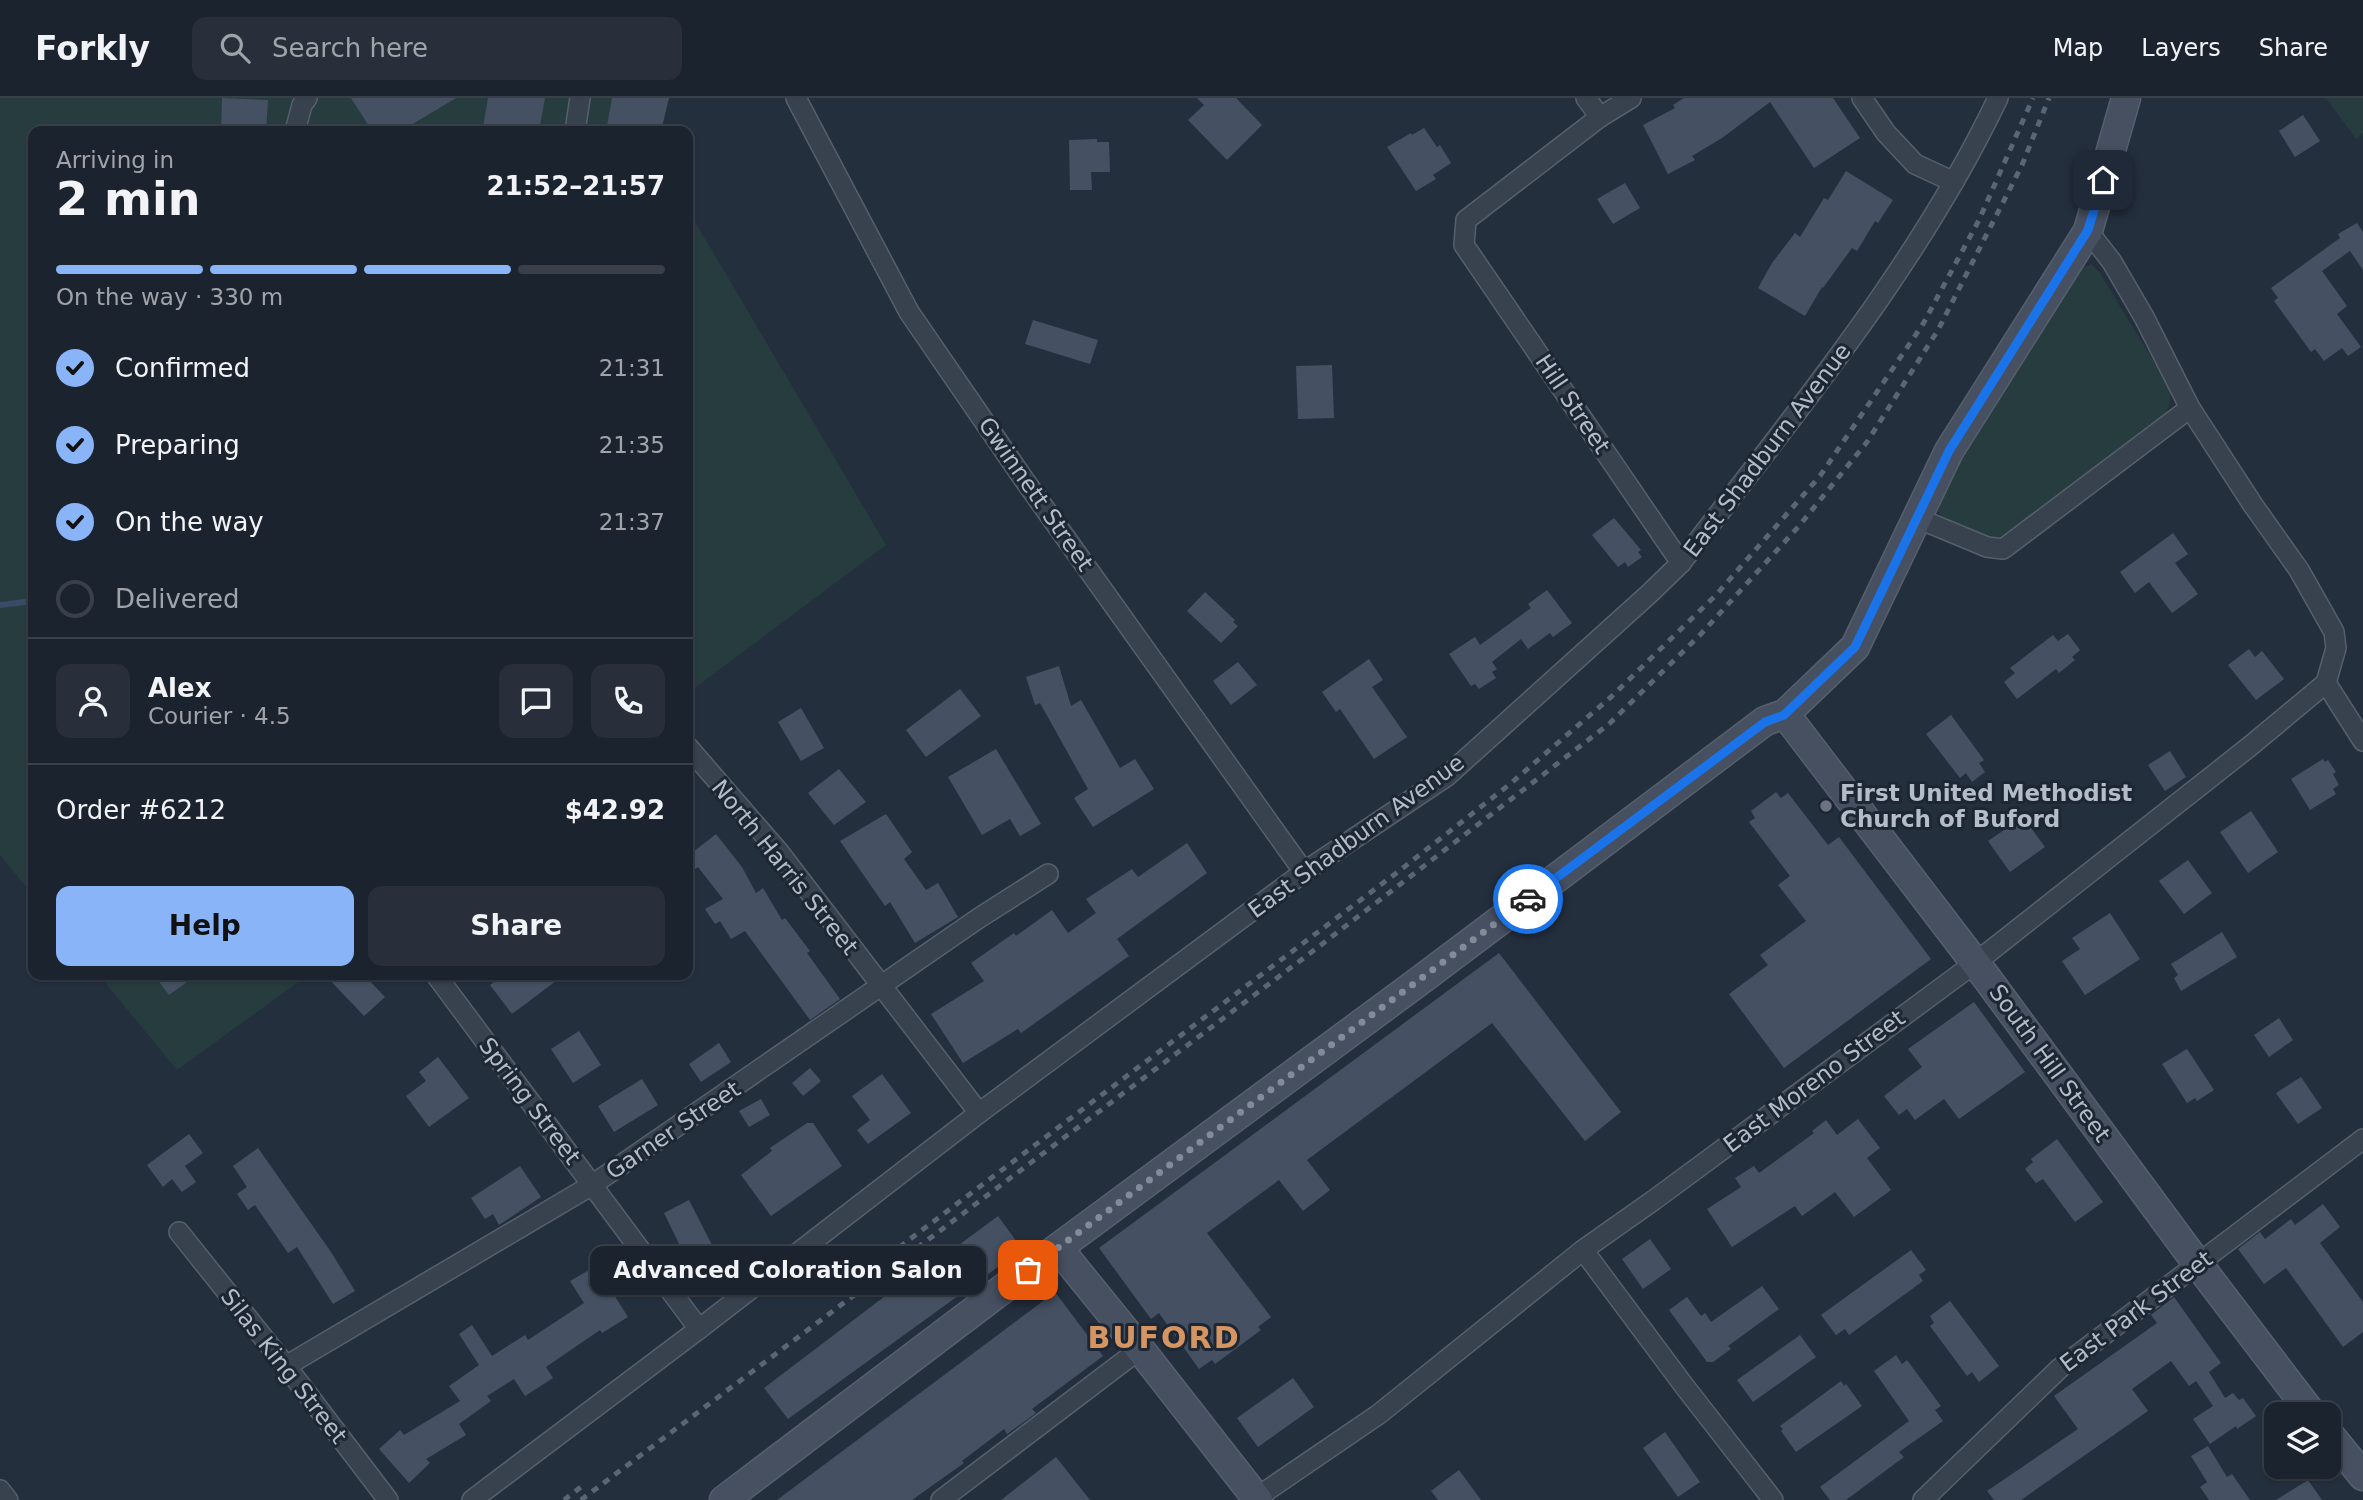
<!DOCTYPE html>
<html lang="en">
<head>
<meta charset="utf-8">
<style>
	body { margin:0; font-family:"DejaVu Sans",sans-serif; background:#282f3a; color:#f1f3f6; height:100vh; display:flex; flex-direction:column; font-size:26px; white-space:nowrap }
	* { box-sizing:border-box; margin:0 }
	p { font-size:23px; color:#a0a4aa }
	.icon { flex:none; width:38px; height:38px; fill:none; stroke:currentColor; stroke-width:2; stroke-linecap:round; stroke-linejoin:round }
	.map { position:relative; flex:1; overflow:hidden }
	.details { position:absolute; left:28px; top:28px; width:665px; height:854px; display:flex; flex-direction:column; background:#1b232e; border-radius:14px; box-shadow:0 2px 5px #0004,0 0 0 2px #39404a }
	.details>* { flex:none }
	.controls { position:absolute; left:2264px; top:1304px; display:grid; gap:14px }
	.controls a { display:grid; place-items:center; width:77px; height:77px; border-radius:14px; background:#1b232e; box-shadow:0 2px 5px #0004,0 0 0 2px #39404a; font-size:35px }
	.pin { position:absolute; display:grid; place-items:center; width:60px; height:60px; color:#fff; margin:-30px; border-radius:14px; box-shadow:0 4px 10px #0006 }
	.courier { position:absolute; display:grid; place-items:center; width:70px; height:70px; margin:-35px; border:5px solid #1a73e8; border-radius:50%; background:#fff; color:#222; box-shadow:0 2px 9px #0007 }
	.bubble { position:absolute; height:49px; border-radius:14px; background:#1b232e; box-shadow:0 2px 5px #0004,0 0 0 2px #39404a; font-size:23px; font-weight:700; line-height:49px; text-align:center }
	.head em { font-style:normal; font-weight:700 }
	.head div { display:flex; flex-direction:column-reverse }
	.head { display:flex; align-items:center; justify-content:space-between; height:119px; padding:0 28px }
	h1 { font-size:46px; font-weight:700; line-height:52px }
	.bar { display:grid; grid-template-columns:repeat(4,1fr); gap:10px 7px; align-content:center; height:84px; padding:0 28px }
	.bar i { height:9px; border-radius:5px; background:#39404a }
	.bar .current { background:#8ab4f8 }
	.bar p { grid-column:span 4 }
	.line { display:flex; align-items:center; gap:18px; padding:0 28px; border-top:2px solid #39404a }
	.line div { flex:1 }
	.round { display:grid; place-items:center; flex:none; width:74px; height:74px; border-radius:14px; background:#282f3a }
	ol { padding:0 28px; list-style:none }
	li { display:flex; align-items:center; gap:21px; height:77px }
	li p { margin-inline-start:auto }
	li .icon { padding:7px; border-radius:50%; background:#8ab4f8; color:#111; stroke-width:4 }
	li:last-child { color:#a0a4aa }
	li i { width:38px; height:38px; border:4px solid #39404a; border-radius:50% }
	.action { display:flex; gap:14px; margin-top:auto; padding:14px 28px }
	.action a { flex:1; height:80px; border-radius:14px; background:#8ab4f8; color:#111; font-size:28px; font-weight:700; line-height:80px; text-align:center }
	.action a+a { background:#282f3a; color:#f1f3f6 }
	header { display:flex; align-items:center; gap:42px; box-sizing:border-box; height:98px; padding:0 35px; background:#1b232e; border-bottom:2px solid #39404a }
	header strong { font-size:33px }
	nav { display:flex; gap:38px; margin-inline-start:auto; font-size:24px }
	.search { width:490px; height:63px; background:#282f3a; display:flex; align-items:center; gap:18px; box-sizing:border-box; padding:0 24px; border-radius:14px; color:#a0a4aa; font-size:26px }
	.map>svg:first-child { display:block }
	.green { fill:#263c3f }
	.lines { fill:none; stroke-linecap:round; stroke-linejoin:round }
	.stream { stroke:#394c67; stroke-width:6 }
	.building { fill:#455162 }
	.street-casing { stroke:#565f6c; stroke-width:22 }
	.secondary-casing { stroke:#565f6c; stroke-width:31 }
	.street { stroke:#38414e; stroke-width:19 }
	.secondary { stroke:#465061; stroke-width:28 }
	.rail { stroke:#5a6575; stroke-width:5; stroke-dasharray:7 7; stroke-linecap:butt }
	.done { stroke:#828b98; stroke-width:7; stroke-dasharray:0 12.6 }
	.route { stroke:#1a73e8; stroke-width:9 }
	.worship-dot { fill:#6b7280; stroke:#1d2633; stroke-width:2.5 }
	.labels { text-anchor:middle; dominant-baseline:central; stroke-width:6; stroke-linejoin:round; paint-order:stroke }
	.street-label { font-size:23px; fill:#b4bcc9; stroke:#1d2633 }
	.poi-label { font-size:23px; font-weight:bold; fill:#b4bcc9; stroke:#1d2633; text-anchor:start }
	.district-label { font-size:30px; font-weight:bold; letter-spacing:2px; fill:#d59563; stroke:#1d2633 }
</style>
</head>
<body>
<header>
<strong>Forkly</strong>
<div class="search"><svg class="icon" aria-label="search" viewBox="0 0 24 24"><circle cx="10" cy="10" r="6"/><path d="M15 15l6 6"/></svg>Search here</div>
<nav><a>Map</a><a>Layers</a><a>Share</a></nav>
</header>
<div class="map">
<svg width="2363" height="1402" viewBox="0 0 2363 1402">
	<rect width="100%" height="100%" fill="#242f3e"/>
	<g class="green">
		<polygon points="0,0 622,0 641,33 33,33 33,797 0,757"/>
		<polygon points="2326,0 2363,0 2363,35 2356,41"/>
		<polygon points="688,112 886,447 688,595"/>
		<polygon points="2091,166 2100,175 2171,292 2170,304 2165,320 1998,444 1945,424 1937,412 1947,382 2081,171"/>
		<polygon points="99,877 308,877 177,972"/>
	</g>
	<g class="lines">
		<polyline class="stream" points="0,507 33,503"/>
	</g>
	<g class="building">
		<polygon points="222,0 268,2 266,33 221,33"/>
		<polygon points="351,0 456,0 401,33 395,28 386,33 372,33"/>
		<polygon points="488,0 545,0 539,33 491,33 491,31 483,29"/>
		<polygon points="612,0 669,0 661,33 606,33"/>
		<polygon points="1197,0 1236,0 1262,27 1227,62 1188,22 1204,7"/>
		<polygon points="1684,0 1833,0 1860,40 1814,70 1770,4 1722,40 1692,58 1695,62 1668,76 1643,27 1675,10 1673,7"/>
		<polygon points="2303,17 2320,43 2295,59 2279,33"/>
		<polygon points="1424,30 1437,49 1440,47 1451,65 1433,77 1436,81 1416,93 1387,49 1411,35 1412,37"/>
		<polygon points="1097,41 1097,44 1109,44 1110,74 1091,74 1092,92 1070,92 1069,42"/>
		<polygon points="1846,73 1893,102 1878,125 1875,123 1857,153 1852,150 1823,190 1822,189 1805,218 1758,190 1772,165 1795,135 1800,139 1824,100 1828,102"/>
		<polygon points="1625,85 1640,110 1613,126 1597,101"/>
		<polygon points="2357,125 2363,134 2363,172 2350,153 2322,173 2347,208 2337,216 2361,249 2348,258 2342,250 2324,263 2315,251 2311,254 2274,203 2278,200 2271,190 2340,140 2338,136"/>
		<polygon points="1033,222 1098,242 1090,266 1025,246"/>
		<polygon points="1332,267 1334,320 1298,321 1296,268"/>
		<polygon points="1614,420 1641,452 1638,454 1642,459 1628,469 1625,464 1618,469 1592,437"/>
		<polygon points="2173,435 2188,456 2175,465 2198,496 2172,515 2149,484 2135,495 2120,474"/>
		<polygon points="1547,492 1572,525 1553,539 1550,535 1528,551 1521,541 1492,564 1497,571 1492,574 1496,580 1479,591 1475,586 1471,588 1449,556 1475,539 1480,547 1531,510 1528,506"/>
		<polygon points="1205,494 1235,522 1233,524 1238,528 1221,545 1187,513"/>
		<polygon points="2068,536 2080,552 2072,559 2075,562 2059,575 2056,571 2017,601 2004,584 2015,575 2010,570 2053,537 2058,543"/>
		<polygon points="2249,551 2255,559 2262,553 2284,581 2256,602 2228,567"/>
		<polygon points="1369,561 1383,582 1372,589 1407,639 1374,661 1340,611 1336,614 1322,594"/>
		<polygon points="1238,564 1257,587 1231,607 1213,583"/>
		<polygon points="1059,568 1071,608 1081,602 1120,670 1135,661 1154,691 1093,729 1074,700 1088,691 1040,605 1035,607 1026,579"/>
		<polygon points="960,591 981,618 926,659 906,632"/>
		<polygon points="801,610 824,650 801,663 778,624"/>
		<polygon points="1951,617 1984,662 1979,665 1985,674 1972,684 1966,675 1960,680 1926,636"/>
		<polygon points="996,651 1041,726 1020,738 1010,721 982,737 948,679"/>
		<polygon points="2170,653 2186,679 2165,693 2148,667"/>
		<polygon points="2323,661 2325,664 2328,662 2336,674 2333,676 2339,687 2333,691 2336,696 2310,712 2291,681"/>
		<polygon points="839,671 866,704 834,727 808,695"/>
		<polygon points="1776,694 1781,700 1788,695 1828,747 1839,739 1931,861 1784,970 1729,896 1768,867 1760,857 1806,823 1778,787 1790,778 1749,724 1755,720 1751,713"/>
		<polygon points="2251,713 2278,754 2248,775 2220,734"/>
		<polygon points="886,716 912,754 904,761 926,792 938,785 958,819 915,845 890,804 885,808 840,743"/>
		<polygon points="2023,719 2045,749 2010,774 1988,743"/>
		<polygon points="716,736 742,769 756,795 763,790 782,822 785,820 810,853 807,855 840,901 810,922 745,833 731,841 720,823 715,826 705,811 723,801 698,769 688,776 688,758"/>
		<polygon points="1187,745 1207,775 1117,841 1129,858 1021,935 1018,931 963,965 931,916 984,883 971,865 1014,835 1016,838 1052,812 1068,835 1096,815 1086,801 1132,771 1138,779"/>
		<polygon points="2188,762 2212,795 2184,816 2159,783"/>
		<polygon points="2110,815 2140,861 2085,897 2062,863 2080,851 2072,840"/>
		<polygon points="2222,834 2237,859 2181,893 2174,880 2178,877 2171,866"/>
		<polygon points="1499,855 1621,1014 1585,1043 1492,925 1307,1062 1330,1092 1303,1113 1279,1082 1207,1135 1271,1219 1258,1229 1261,1232 1215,1266 1212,1262 1199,1271 1159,1215 1151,1221 1099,1150"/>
		<polygon points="154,877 197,877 169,897"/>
		<polygon points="325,877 364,877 385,899 364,918"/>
		<polygon points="503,877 564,877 512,916 490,887"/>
		<polygon points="1974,904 2025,974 1959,1021 1944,1001 1915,1022 1907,1011 1899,1017 1884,998 1922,969 1908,951"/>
		<polygon points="2279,920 2293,942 2269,959 2254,937"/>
		<polygon points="579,933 601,967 573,985 551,951"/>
		<polygon points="719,945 731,964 701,984 689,966"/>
		<polygon points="2187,951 2214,992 2197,1003 2195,1000 2187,1005 2162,966"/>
		<polygon points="438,959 469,1000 429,1029 406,998 426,983 419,974"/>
		<polygon points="810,970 821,983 803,998 792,985"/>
		<polygon points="882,976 911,1015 868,1046 857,1032 870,1022 852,998"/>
		<polygon points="2301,979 2322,1010 2298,1026 2276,995"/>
		<polygon points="642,981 658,1007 614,1034 598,1008"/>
		<polygon points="761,1001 770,1017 749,1029 739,1013"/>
		<polygon points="1858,1021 1880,1050 1867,1060 1891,1092 1854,1119 1835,1094 1802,1118 1795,1108 1732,1149 1707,1111 1741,1089 1735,1080 1754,1068 1759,1075 1814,1035 1812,1033 1826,1022 1837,1037"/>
		<polygon points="807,1025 813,1025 842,1068 771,1118 741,1077 772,1053 770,1050"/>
		<polygon points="189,1036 203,1055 185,1068 196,1084 182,1094 172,1081 163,1089 147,1067"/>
		<polygon points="2057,1041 2103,1104 2075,1124 2043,1081 2036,1085 2025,1071 2033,1064 2031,1061"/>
		<polygon points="258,1050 331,1154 355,1193 333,1206 297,1149 288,1155 255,1107 248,1112 237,1096 247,1089 233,1068"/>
		<polygon points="520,1068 541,1099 499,1127 493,1116 485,1121 471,1100"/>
		<polygon points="689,1102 714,1151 688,1164 664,1115"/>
		<polygon points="2323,1106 2340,1129 2320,1145 2363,1204 2363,1234 2343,1249 2286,1170 2264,1186 2238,1151 2260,1134 2265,1141 2291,1121 2295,1127"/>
		<polygon points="998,1118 1019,1147 1017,1149 1020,1153 788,1321 764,1290 930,1164 932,1167"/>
		<polygon points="1650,1141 1671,1171 1643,1191 1622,1161"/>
		<polygon points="1911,1152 1926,1172 1919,1177 1923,1183 1849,1237 1845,1231 1836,1237 1821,1217"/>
		<polygon points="596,1168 628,1219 602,1235 600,1232 546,1269 553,1280 525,1298 514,1281 487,1298 491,1303 459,1326 466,1337 426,1361 430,1365 409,1385 379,1351 400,1332 404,1337 460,1303 449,1288 479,1267 459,1236 472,1227 492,1258 525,1237 528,1242 584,1205 570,1183"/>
		<polygon points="1762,1188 1779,1211 1728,1248 1731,1251 1713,1264 1707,1264 1669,1212 1687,1199 1701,1218 1705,1215 1711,1224"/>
		<polygon points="1055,1194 1103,1258 1032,1311 1036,1315 1007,1336 1004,1331 962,1363 964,1365 912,1402 777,1402"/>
		<polygon points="2174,1199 2221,1265 2209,1274 2225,1300 2233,1295 2239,1302 2243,1300 2256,1318 2237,1331 2236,1328 2210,1346 2193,1321 2213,1308 2196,1283 2189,1288 2171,1263 2132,1291 2148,1313 2021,1402 1994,1402 1987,1393 2078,1331 2054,1298 2157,1225 2151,1217"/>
		<polygon points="1950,1203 1999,1268 1979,1284 1972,1274 1967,1278 1930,1228 1934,1225 1930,1218"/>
		<polygon points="1800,1237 1816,1259 1753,1304 1737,1282"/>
		<polygon points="1896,1257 1902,1266 1907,1262 1941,1308 1935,1312 1943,1323 1899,1354 1904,1359 1846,1402 1830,1402 1820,1389 1909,1323 1874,1273"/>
		<polygon points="1293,1280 1314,1309 1258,1349 1237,1320"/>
		<polygon points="1841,1283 1844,1288 1846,1286 1862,1308 1796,1354 1781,1333 1783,1331 1780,1328"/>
		<polygon points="1665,1334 1700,1384 1678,1399 1643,1350"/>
		<polygon points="2208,1348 2227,1379 2232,1376 2250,1402 2209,1402 2200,1389 2207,1384 2191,1358"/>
		<polygon points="1056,1359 1090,1402 1001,1402"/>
		<polygon points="1459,1372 1481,1402 1438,1402 1431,1393"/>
		<polygon points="2308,1382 2322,1402 2276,1402"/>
	</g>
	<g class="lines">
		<defs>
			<g id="street">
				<polyline points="796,0 909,214 1025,383 1304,774"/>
				<polyline points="1586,0 1600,19"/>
				<polyline points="1631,0 1600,19 1466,122 1464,147 1681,465"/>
				<polyline points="1862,0 1886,35 1915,66 1954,84"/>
				<polyline points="295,33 302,7 307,0"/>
				<polyline points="575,33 580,0"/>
				<polyline points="1917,420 1987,449 2003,451 2190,310"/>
				<polyline points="2326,585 2363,643"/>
				<polyline points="688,649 779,754 979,1015"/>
				<polyline points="436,877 699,1231"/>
				<polyline points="179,1134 286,1268 388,1402"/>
				<polyline points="1583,1152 1685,1289 1773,1402"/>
				<polyline points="286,1268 592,1087 979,820 1048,776"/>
				<polyline points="0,1392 8,1402"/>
				<path d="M472,1402l227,-171 280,-216 325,-241 143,-96 202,-182 32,-31c113,-149 236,-295 317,-465"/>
				<polyline points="941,1402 1140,1251"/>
				<polyline points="1253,1402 1379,1316 1583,1152 1654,1102 1975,865 2249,649 2326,585 2336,550 2334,534 2299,472 2253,407 2190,310 2144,219 2112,164 2088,133"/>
				<polyline points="1923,1402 2060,1270 2363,1041"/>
			</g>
			<g id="secondary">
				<polyline points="1785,616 1986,879 2188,1153 2312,1316"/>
				<polyline points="1058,1150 1140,1251 1258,1402"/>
				<polyline points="2329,1336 2363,1378"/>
				<polyline points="724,1402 1028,1172 1418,884 1765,623 1785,616 1855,549 1949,353 2088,133 2126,0"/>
			</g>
		</defs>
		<use href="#street" class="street-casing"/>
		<use href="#secondary" class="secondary-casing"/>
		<use href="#street" class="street"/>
		<use href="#secondary" class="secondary"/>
		<g class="rail">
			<polyline points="877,1166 1399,773 1510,686 1611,599 1716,497 1820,378 1923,226 1979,122 2033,0"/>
			<polyline points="564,1402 586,1385"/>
			<polyline points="581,1402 1321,847 1609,626 1700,537 1799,428 1867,344 1938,232 2022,67 2049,0"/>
		</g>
	</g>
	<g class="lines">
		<polyline class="done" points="1028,1172 1528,801"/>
		<polyline class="route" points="1528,801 1765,624 1784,617 1855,549 1949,353 2088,132 2103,82"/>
	</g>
	<circle class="worship-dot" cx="1826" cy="708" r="7"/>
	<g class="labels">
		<g class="street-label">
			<text transform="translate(1573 306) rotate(56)">Hill Street</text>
			<text transform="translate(1767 352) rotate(-53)">East Shadburn Avenue</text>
			<text transform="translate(1036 396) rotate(55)">Gwinnett Street</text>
			<text transform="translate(1356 738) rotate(-36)">East Shadburn Avenue</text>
			<text transform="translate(785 769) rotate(51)">North Harris Street</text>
			<text transform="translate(2050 965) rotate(54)">South Hill Street</text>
			<text transform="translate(1814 983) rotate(-37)">East Moreno Street</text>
			<text transform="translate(530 1003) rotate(53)">Spring Street</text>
			<text transform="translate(673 1032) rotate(-34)">Garner Street</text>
			<text transform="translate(2136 1213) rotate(-37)">East Park Street</text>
			<text transform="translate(284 1268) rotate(52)">Silas King Street</text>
		</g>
		<g class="poi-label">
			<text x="1840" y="695">First United Methodist<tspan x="1840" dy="26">Church of Buford</tspan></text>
		</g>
		<g class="district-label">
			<text x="1164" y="1239">BUFORD</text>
		</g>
	</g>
</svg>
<div class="controls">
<a><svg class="icon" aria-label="layers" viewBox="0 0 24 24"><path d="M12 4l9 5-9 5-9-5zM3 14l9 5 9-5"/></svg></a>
</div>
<div class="pin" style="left:1028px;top:1172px;background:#ea580c"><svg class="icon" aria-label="bag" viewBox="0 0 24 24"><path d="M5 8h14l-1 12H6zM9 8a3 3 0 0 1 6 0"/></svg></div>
<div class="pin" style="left:2103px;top:82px;background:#1f2937"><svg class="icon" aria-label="home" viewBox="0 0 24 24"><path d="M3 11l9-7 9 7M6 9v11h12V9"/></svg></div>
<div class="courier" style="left:1528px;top:801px"><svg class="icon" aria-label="car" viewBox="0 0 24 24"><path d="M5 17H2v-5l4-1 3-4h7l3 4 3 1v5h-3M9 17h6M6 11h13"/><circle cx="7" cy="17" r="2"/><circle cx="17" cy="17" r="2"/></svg></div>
<div class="bubble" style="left:590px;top:1148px;width:396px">Advanced Coloration Salon</div>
<section class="details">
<div class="head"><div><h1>2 min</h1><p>Arriving in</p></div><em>21:52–21:57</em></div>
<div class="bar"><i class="current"></i><i class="current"></i><i class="current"></i><i></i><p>On the way · 330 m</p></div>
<ol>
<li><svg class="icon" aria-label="check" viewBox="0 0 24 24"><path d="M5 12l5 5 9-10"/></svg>Confirmed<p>21:31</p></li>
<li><svg class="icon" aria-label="check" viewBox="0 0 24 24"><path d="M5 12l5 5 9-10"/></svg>Preparing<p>21:35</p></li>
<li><svg class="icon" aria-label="check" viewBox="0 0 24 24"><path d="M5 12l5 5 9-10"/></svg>On the way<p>21:37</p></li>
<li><i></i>Delivered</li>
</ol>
<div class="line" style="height:126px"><a class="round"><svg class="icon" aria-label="person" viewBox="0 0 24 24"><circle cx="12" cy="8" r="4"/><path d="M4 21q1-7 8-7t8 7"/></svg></a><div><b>Alex</b><p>Courier · 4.5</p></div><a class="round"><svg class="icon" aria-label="chat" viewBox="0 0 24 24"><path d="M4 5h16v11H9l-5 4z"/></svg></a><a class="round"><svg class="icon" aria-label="phone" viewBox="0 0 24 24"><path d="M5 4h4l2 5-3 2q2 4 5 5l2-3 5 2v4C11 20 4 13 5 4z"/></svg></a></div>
<div class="line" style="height:91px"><div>Order #6212</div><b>$42.92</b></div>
<div class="action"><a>Help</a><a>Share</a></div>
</section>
</div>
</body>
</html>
